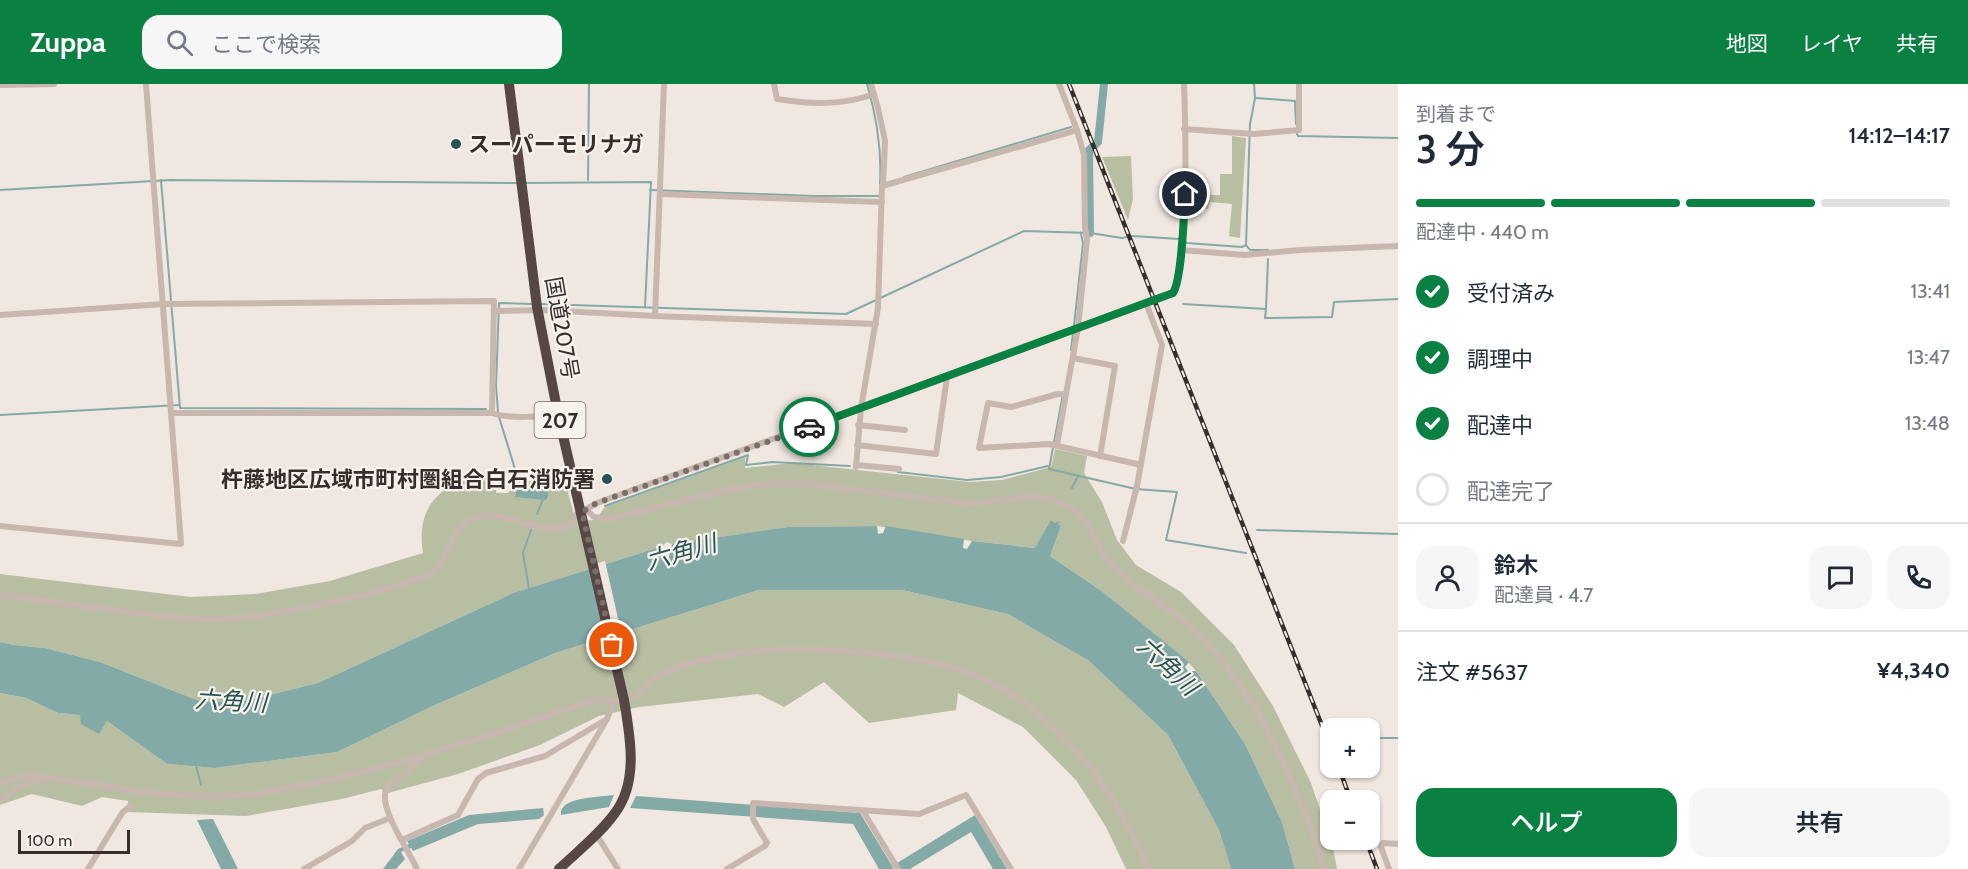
<!DOCTYPE html>
<html lang="ja">
<head>
<meta charset="utf-8">
<style>
	body { margin:0; font-family:Cabin,"Noto Sans JP",sans-serif; background:#f6f6f7; color:#1f2937; height:100vh; display:flex; flex-direction:column; font-size:22px; white-space:nowrap }
	* { box-sizing:border-box; margin:0 }
	p { font-size:20px; color:#747a83 }
	.icon { flex:none; width:33px; height:33px; fill:none; stroke:currentColor; stroke-width:2; stroke-linecap:round; stroke-linejoin:round }
	.map { position:relative; flex:1; overflow:hidden }
	.drawer { display:flex; flex-direction:column; background:#fff; width:570px }
	.drawer>* { flex:none }
	.tools { position:absolute; left:1320px; top:634px; display:grid; gap:12px }
	.tools a { display:grid; place-items:center; width:60px; height:60px; border-radius:12px; background:#fff; box-shadow:0 2px 4px #0004; font-size:30px }
	.scale { position:absolute; left:18px; bottom:15px; width:112px; box-sizing:border-box; padding-left:6px; border:3px solid #372e2b; border-top:0; font-size:16px; line-height:21px; white-space:nowrap; color:#372e2b; -webkit-text-stroke:4px #f8f2ed; paint-order:stroke }
	.pin { position:absolute; display:grid; place-items:center; width:51px; height:51px; color:#fff; margin:-26px; border:3px solid #fff; border-radius:50%; box-shadow:0 2px 6px #0007 }
	.courier { position:absolute; display:grid; place-items:center; width:60px; height:60px; margin:-30px; border:4px solid #0b8043; border-radius:50%; background:#fff; color:#222; box-shadow:0 2px 8px #0007 }
	.headline em { font-style:normal; font-weight:600 }
	.headline div { display:flex; flex-direction:column-reverse }
	.headline { display:flex; align-items:center; justify-content:space-between; height:102px; padding:0 18px }
	h1 { font-size:39px; font-weight:600; line-height:45px }
	.bar { display:grid; grid-template-columns:repeat(4,1fr); gap:9px 6px; align-content:center; height:72px; padding:0 18px }
	.bar i { height:8px; border-radius:4px; background:#e0e1e3 }
	.bar .selected { background:#0b8043 }
	.bar p { grid-column:span 4 }
	.line { display:flex; align-items:center; gap:15px; padding:0 18px; border-top:2px solid #e0e1e3 }
	.line div { flex:1 }
	.round { display:grid; place-items:center; flex:none; width:63px; height:63px; border-radius:18px; background:#f6f6f7 }
	ol { padding:0 18px; list-style:none }
	li { display:flex; align-items:center; gap:18px; height:66px }
	li p { margin-inline-start:auto }
	li .icon { padding:6px; border-radius:50%; background:#0b8043; color:#fff; stroke-width:4 }
	li:last-child { color:#747a83 }
	li i { width:33px; height:33px; border:3px solid #e0e1e3; border-radius:50% }
	.primary-button { display:flex; gap:12px; margin-top:auto; padding:12px 18px }
	.primary-button a { flex:1; height:69px; border-radius:18px; background:#0b8043; color:#fff; font-size:24px; font-weight:600; line-height:69px; text-align:center }
	.primary-button a+a { background:#f6f6f7; color:#1f2937 }
	header { display:flex; align-items:center; gap:36px; box-sizing:border-box; height:84px; padding:0 30px; background:#0b8043; color:#fff }
	header strong { font-size:28px }
	nav { display:flex; gap:33px; margin-inline-start:auto; font-size:21px }
	.search { width:420px; height:54px; background:#f6f6f7; display:flex; align-items:center; gap:15px; box-sizing:border-box; padding:0 21px; border-radius:18px; color:#747a83; font-size:22px }
	main { display:flex; flex:1; min-height:0 }
	.map>svg:first-child { display:block }
	.green { fill:#b8bea2 }
	.water { fill:#83aaa7 }
	.pier { fill:#f1e7e1 }
	.lines { fill:none; stroke-linecap:round; stroke-linejoin:round }
	.stream { stroke:#83aaa7; stroke-width:2 }
	.canal { stroke:#83aaa7; stroke-width:8 }
	.street { stroke:#c8b7ae; stroke-width:6 }
	.highway { stroke:#574744; stroke-width:10 }
	.rail-casing { stroke:#372e2b; stroke-width:4.5 }
	.rail { stroke:#f8f2ed; stroke-width:2; stroke-dasharray:7; stroke-linecap:butt }
	.done { stroke:#786f6b; stroke-width:6; stroke-dasharray:0 10.8 }
	.route { stroke:#0b8043; stroke-width:8 }
	.poi-dot { fill:#265452; stroke:#f8f2ed; stroke-width:2 }
	.labels { text-anchor:middle; dominant-baseline:central; stroke-width:4.5; stroke-linejoin:round; paint-order:stroke }
	.shield { fill:#f8f2ed; stroke:#716965; stroke-width:1.5 }
	.shield-label { font-size:21px; font-weight:bold; fill:#372e2b }
	.poi-label { font-size:22px; font-weight:bold; fill:#372e2b; stroke:#f8f2ed; text-anchor:start }
	.street-label { font-size:22px; fill:#372e2b; stroke:#f8f2ed }
	.water-label { font-size:24px; font-style:italic; fill:#265452; stroke:#f8f2ed }
</style>
</head>
<body>
<header>
<strong>Zuppa</strong>
<div class="search"><svg class="icon" aria-label="search" viewBox="0 0 24 24"><circle cx="10" cy="10" r="6"/><path d="M15 15l6 6"/></svg>ここで検索</div>
<nav><a>地図</a><a>レイヤ</a><a>共有</a></nav>
</header>
<main>
<div class="map">
<svg width="1398" height="785" viewBox="0 0 1398 785">
	<rect width="100%" height="100%" fill="#f1e7e1"/>
	<g class="green">
		<polygon points="1232,52 1246,54 1240,154 1229,152 1232,120 1210,118 1208,125 1188,124 1189,111 1220,111 1220,90 1232,90"/>
		<polygon points="1131,72 1133,115 1128,136 1102,73"/>
		<path d="M1055,365l32,7 -3,17 18,29 15,38 19,25 45,27 53,53 39,61 38,77 22,65 4,21h-42l-13,-47 -37,-78 -49,-73 -8,-9 -85,-70 -53,-36 11,-30 -10,-5 -15,27 -64,-7 -95,-15 -88,1 -117,17 -5,-2 -7,5 -147,46 -195,90 -73,18 -43,1 -102,-40 -55,-14 -31,-3 -14,-3v-68l191,23 64,-3 75,-13 93,-28c-6,-37 8,-63 45,-74 9,-3 20,-1 28,0v14h12l6,-9 49,-9 13,46 19,-1 10,-13 140,-50v11l47,-5 178,19 32,-2 49,-13z"/>
		<polygon points="759,506 902,506 1008,530 1089,577 1168,651 1219,746 1231,785 1126,785 1106,743 1076,696 1023,643 958,609 956,626 869,639 824,598 784,623 758,610 639,623 599,632 540,661 458,690 388,709 381,705 342,715 246,732 127,728 128,717 102,713 82,722 32,710 0,721 0,609 26,614 58,629 81,631 99,649 107,637 167,680 215,684 337,668 433,622 555,569"/>
	</g>
	<g class="water">
		<polygon points="546,401 548,412 546,416 515,413 517,405"/>
		<polygon points="1051,436 1055,439 1060,437 1058,440 1061,442 1050,472 1103,508 1189,578 1185,583 1188,587 1196,587 1245,660 1282,738 1295,785 1231,785 1219,746 1168,651 1089,577 1008,530 902,506 759,506 555,569 433,622 337,668 215,684 167,680 107,637 99,650 81,640 80,631 58,629 26,614 0,609 0,558 14,561 45,564 100,578 202,618 245,617 318,599 513,509 660,463 663,475 668,476 672,460 788,443 877,442 878,450 883,449 886,442 964,455 963,464 967,465 972,457 1035,464"/>
		<path d="M614,711l-5,12 -48,8c-3,-18 39,-18 53,-20z"/>
		<polygon points="636,712 860,729 894,785 879,785 853,740 630,724"/>
		<polygon points="543,724 544,731 539,735 478,740 413,767 411,764 401,768 405,775 396,785 383,785 398,765 409,760 407,757 469,731"/>
		<polygon points="975,731 1007,785 993,785 971,748 910,785 896,785 897,779"/>
		<polygon points="213,735 238,785 221,785 197,736"/>
	</g>
	<polygon class="pier" points="605,477 622,552 606,557 589,482"/>
	<g class="lines">
		<g class="stream">
			<path d="M867,0c10,34 15,65 13,100"/>
			<polyline points="1256,14 1295,17 1296,40"/>
			<polyline points="1296,48 1298,52 1398,54"/>
			<polyline points="904,93 1071,43"/>
			<polyline points="161,96 180,324 486,325"/>
			<polyline points="588,96 589,0"/>
			<polyline points="524,99 651,98 645,223"/>
			<polyline points="0,106 171,96 518,99"/>
			<polyline points="650,106 813,112 879,112"/>
			<polyline points="1246,161 1250,166 1268,166"/>
			<polyline points="541,220 846,230 1024,147 1090,149 1122,154 1133,152 1179,155 1187,159 1242,163 1246,161 1250,40 1255,14 1254,0"/>
			<polyline points="1183,220 1266,225 1265,234 1332,233 1334,218 1398,215"/>
			<polyline points="1266,225 1268,175"/>
			<polyline points="1074,242 1083,159 1081,150"/>
			<polyline points="1071,266 1073,248"/>
			<polyline points="1063,310 1049,385 1136,405 1177,408 1166,456 1246,469"/>
			<polyline points="498,328 496,302 499,219 532,220"/>
			<polyline points="0,331 179,321"/>
			<polyline points="499,333 519,398 523,404"/>
			<polyline points="898,388 967,396 1001,393 1048,382"/>
			<polyline points="1072,404 1078,392"/>
			<polyline points="605,422 748,371 746,381 772,378 850,382"/>
			<polyline points="537,430 543,415"/>
			<polyline points="1257,446 1398,450"/>
			<polyline points="529,505 523,469 531,446"/>
			<polyline points="1370,654 1398,654"/>
			<polyline points="196,681 201,701"/>
		</g>
		<polyline class="canal" points="1090,149 1089,66 1098,58 1104,0"/>
		<g class="street">
			<path d="M774,0l3,15c33,5 65,7 97,-5"/>
			<polyline points="871,0 878,24 885,57 883,101"/>
			<polyline points="1059,0 1077,46 1084,71 1085,144 1087,155 1078,244 1066,310 1058,310 1011,323 988,319 979,364 1049,360 1141,381"/>
			<polyline points="0,1 54,0"/>
			<polyline points="1184,45 1254,50 1299,46 1299,0"/>
			<polyline points="660,110 882,118"/>
			<polyline points="1181,166 1245,171 1300,166 1398,162"/>
			<polyline points="494,227 544,226 655,232 876,240"/>
			<polyline points="0,231 164,220 494,217 492,329"/>
			<polyline points="655,232 664,0"/>
			<polyline points="1073,274 1115,282 1100,372"/>
			<path d="M172,329h320c16,6 50,4 66,1"/>
			<polyline points="858,341 905,346"/>
			<polyline points="857,361 936,370 947,293"/>
			<polyline points="1057,361 1066,310"/>
			<polyline points="856,381 899,385"/>
			<polyline points="856,383 861,324 878,224 882,102 1077,46"/>
			<path d="M582,427h6l6,6 15,2 126,-31 31,-4h43c36,4 72,9 108,13 17,2 33,5 50,6 30,1 60,-12 89,-2 39,13 35,44 61,69 21,21 50,35 72,56 50,45 83,108 109,170 10,24 20,48 25,73"/>
			<polyline points="0,442 181,460 146,0"/>
			<polyline points="1123,457 1137,402 1162,261 1146,219"/>
			<path d="M0,511c50,6 99,14 149,19 22,3 45,6 68,5 41,-1 81,-10 121,-18 24,-5 47,-11 70,-19 7,-2 15,-4 22,-8 22,-12 17,-45 42,-55 36,-14 67,22 101,4l4,-9 20,-11 576,-210c6,-8 5,-21 7,-31 7,-59 6,-119 4,-178"/>
			<path d="M0,699l18,-6 14,-2c74,11 147,27 223,19 16,-2 33,-6 49,-9 69,-14 137,-34 204,-56 18,-6 36,-12 53,-18 10,-3 20,-8 30,-10 12,-3 24,2 37,-2 13,-4 18,-15 29,-22 18,-12 44,-17 65,-21 44,-9 92,-8 137,-4 37,3 74,8 109,21 88,32 145,114 181,196"/>
			<path d="M0,716c7,-2 10,-7 16,-11 9,-5 18,-8 28,-11"/>
			<polyline points="863,727 898,785"/>
			<polyline points="596,750 618,785"/>
			<polyline points="402,756 458,731 478,695 486,689 545,672 607,635"/>
			<polyline points="88,785 122,729 130,722"/>
			<polyline points="304,785 352,757 365,744 390,734"/>
			<path d="M417,785c-7,-17 -41,-64 -30,-81 6,-8 27,-22 36,-30"/>
			<polyline points="519,785 607,635 614,617"/>
			<polyline points="727,785 765,762 767,759 753,735 753,719 919,730 966,711 1011,785"/>
			<polyline points="1389,785 1381,763 1383,759 1398,760"/>
		</g>
		<path class="highway" d="M509,0l28,223 21,107 66,286c6,36 15,81 -9,113 -15,21 -37,38 -56,56"/>
		<defs>
			<g id="rail">
				<polyline points="1069,0 1330,662"/>
				<polyline points="1339,684 1351,717"/>
				<polyline points="1366,756 1377,785"/>
			</g>
		</defs>
		<use href="#rail" class="rail-casing"/>
		<use href="#rail" class="rail"/>
	</g>
	<g class="lines">
		<polyline class="done" points="612,561 582,428 597,419 809,343"/>
		<path class="route" d="M809,343l364,-134c9,-14 11,-79 12,-99"/>
	</g>
	<g class="poi-dot">
		<circle cx="456" cy="60" r="6"/>
		<circle cx="607" cy="395" r="6"/>
	</g>
	<g class="labels">
		<rect class="shield" x="534.5" y="318" width="51" height="36" rx="4.5"/>
		<g class="shield-label">
			<text x="560" y="336">207</text>
		</g>
		<g class="poi-label">
			<text x="468" y="60">スーパーモリナガ</text>
			<text x="595" y="395" text-anchor="end">杵藤地区広域市町村圏組合白石消防署</text>
		</g>
		<g class="street-label">
			<text transform="translate(562 244) rotate(80)">国道207号</text>
		</g>
		<g class="water-label">
			<text transform="translate(681 468) rotate(-16)">六角川</text>
			<text transform="translate(1168 582) rotate(43)">六角川</text>
			<text transform="translate(231 617) rotate(3)">六角川</text>
		</g>
	</g>
</svg>
<div class="tools">
<a>+</a>
<a>−</a>
</div>
<div class="scale">100 m</div>
<div class="pin" style="left:612px;top:561px;background:#ea580c"><svg class="icon" aria-label="bag" viewBox="0 0 24 24"><path d="M5 8h14l-1 12H6zM9 8a3 3 0 0 1 6 0"/></svg></div>
<div class="pin" style="left:1185px;top:110px;background:#1f2937"><svg class="icon" aria-label="home" viewBox="0 0 24 24"><path d="M3 11l9-7 9 7M6 9v11h12V9"/></svg></div>
<div class="courier" style="left:809px;top:343px"><svg class="icon" aria-label="car" viewBox="0 0 24 24"><path d="M5 17H2v-5l4-1 3-4h7l3 4 3 1v5h-3M9 17h6M6 11h13"/><circle cx="7" cy="17" r="2"/><circle cx="17" cy="17" r="2"/></svg></div>
</div>
<section class="drawer">
<div class="headline"><div><h1>3 分</h1><p>到着まで</p></div><em>14:12–14:17</em></div>
<div class="bar"><i class="selected"></i><i class="selected"></i><i class="selected"></i><i></i><p>配達中 · 440 m</p></div>
<ol>
<li><svg class="icon" aria-label="check" viewBox="0 0 24 24"><path d="M5 12l5 5 9-10"/></svg>受付済み<p>13:41</p></li>
<li><svg class="icon" aria-label="check" viewBox="0 0 24 24"><path d="M5 12l5 5 9-10"/></svg>調理中<p>13:47</p></li>
<li><svg class="icon" aria-label="check" viewBox="0 0 24 24"><path d="M5 12l5 5 9-10"/></svg>配達中<p>13:48</p></li>
<li><i></i>配達完了</li>
</ol>
<div class="line" style="height:108px"><a class="round"><svg class="icon" aria-label="person" viewBox="0 0 24 24"><circle cx="12" cy="8" r="4"/><path d="M4 21q1-7 8-7t8 7"/></svg></a><div><b>鈴木</b><p>配達員 · 4.7</p></div><a class="round"><svg class="icon" aria-label="chat" viewBox="0 0 24 24"><path d="M4 5h16v11H9l-5 4z"/></svg></a><a class="round"><svg class="icon" aria-label="phone" viewBox="0 0 24 24"><path d="M5 4h4l2 5-3 2q2 4 5 5l2-3 5 2v4C11 20 4 13 5 4z"/></svg></a></div>
<div class="line" style="height:78px"><div>注文 #5637</div><b>¥4,340</b></div>
<div class="primary-button"><a>ヘルプ</a><a>共有</a></div>
</section>
</main>
</body>
</html>
